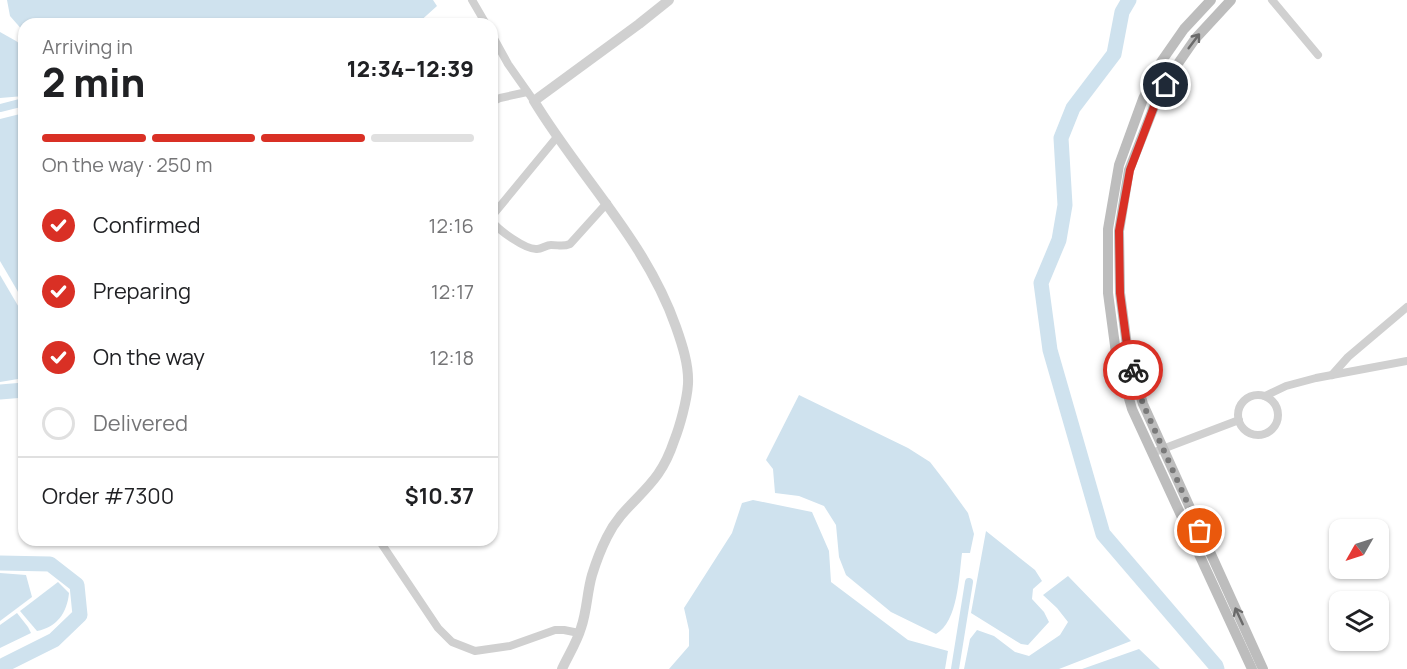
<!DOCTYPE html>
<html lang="en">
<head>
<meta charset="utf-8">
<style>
	body { margin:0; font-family:Manrope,sans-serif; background:#f2f2f2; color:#202124; height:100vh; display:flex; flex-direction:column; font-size:22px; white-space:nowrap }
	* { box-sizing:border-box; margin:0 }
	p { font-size:20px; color:#757577 }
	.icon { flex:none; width:33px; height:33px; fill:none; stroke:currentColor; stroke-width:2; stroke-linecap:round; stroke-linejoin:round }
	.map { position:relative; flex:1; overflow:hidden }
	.panel { position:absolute; left:18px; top:18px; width:480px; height:528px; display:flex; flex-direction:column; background:#fff; border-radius:18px; box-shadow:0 2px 4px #0004 }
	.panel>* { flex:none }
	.needle { width:39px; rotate:231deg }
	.tools { position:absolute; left:1329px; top:519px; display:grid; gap:12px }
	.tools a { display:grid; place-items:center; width:60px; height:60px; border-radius:12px; background:#fff; box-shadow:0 2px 4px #0004; font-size:30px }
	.pin { position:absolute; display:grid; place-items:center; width:51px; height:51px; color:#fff; margin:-26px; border:3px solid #fff; border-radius:50%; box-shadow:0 2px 6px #0007 }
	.courier { position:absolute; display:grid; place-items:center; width:60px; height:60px; margin:-30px; border:4px solid #d93025; border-radius:50%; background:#fff; color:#222; box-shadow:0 2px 8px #0007 }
	.overview em { font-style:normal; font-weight:800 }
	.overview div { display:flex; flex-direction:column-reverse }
	.overview { display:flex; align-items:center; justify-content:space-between; height:102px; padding:0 24px }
	h1 { font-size:39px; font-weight:800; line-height:45px }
	.bar { display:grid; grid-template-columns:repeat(4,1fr); gap:9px 6px; align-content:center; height:72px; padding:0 24px }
	.bar i { height:8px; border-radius:4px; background:#e0e0e0 }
	.bar .current { background:#d93025 }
	.bar p { grid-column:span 4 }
	.line { display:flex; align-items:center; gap:15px; padding:0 24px; border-top:2px solid #e0e0e0 }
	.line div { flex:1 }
	ol { padding:0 24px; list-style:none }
	li { display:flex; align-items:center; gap:18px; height:66px }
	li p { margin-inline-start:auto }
	li .icon { padding:6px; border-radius:50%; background:#d93025; color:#fff; stroke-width:4 }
	li:last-child { color:#757577 }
	li i { width:33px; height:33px; border:3px solid #e0e0e0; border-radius:50% }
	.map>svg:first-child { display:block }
	.water { fill:#cfe2ee }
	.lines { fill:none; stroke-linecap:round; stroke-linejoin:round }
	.canal { stroke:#cfe2ee; stroke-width:8 }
	.river { stroke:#cfe2ee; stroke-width:15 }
	.minor { stroke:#d0d0d0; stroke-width:8 }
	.tertiary { stroke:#d0d0d0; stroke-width:10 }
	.secondary { stroke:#bdbdbd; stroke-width:10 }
	.oneway { stroke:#6a6a6a }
	.done { stroke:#7a7a7a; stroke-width:6; stroke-dasharray:0 10.8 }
	.route { stroke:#d93025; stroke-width:8 }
</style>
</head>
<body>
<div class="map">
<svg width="1407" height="669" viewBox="0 0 1407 669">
	<rect width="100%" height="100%" fill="#fff"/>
	<g class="water">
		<polygon points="7,0 433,0 437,6 417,24 24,24 24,32 10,16"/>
		<polygon points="0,32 16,41 24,47 24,96 0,98"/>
		<polygon points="24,113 24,302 0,261 0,119"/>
		<polygon points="0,275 24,316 24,378 0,382"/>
		<path d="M799,395l109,53 22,14 17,22 21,29 6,21 -4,19h-8c-3,23 -4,69 -26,81l-45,-22 -45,-37 -7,-18 -3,-32 -12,-19 -25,-10 -24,-3 -2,-24 -7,-9z"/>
		<polygon points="753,500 812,512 829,551 831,582 908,640 948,651 945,669 669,669 689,646 689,630 684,608 732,533 742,503"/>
		<polygon points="986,531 1035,570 1042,581 1033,589 1032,599 1044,612 1049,622 1028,645 1021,644 971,613"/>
		<polygon points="0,573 26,575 32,597 0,621"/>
		<polygon points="1068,576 1131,641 1059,669 964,669 970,639 977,630 994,636 1015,652 1029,656 1060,635 1068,622 1057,608 1043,595"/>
		<path d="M58,582l11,11c-2,20 -12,34 -32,38l-17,-20z"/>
		<polygon points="17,613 28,627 31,633 0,648 0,625"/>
		<polygon points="1139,649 1160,669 1082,669 1085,668"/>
	</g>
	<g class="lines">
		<g class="canal">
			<polyline points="0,108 24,102"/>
			<polyline points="955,669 969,582"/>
		</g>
		<g class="river">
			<polyline points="1129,0 1122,12 1114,54 1073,108 1061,138 1065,205 1059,240 1041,283 1050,350 1103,534 1216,666 1217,669"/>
			<polyline points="0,392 24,390"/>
			<polyline points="0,563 50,564 77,585 80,615 54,640 4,665 2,669"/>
		</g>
		<g class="minor">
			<polyline points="472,0 486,24"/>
			<polyline points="1272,0 1318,55"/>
			<polyline points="492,35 508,64 534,101"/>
			<polyline points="492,102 500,98 527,92"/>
			<polyline points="492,216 557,137"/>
			<path d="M492,221c6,9 34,29 45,28 5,0 9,-4 14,-4 8,0 12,2 19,-1l37,-41"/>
			<polyline points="1332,375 1348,357 1407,307"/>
			<circle cx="1258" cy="415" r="20"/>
			<polyline points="1265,396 1286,386 1316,378 1407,361"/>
			<polyline points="1152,453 1239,420"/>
			<polyline points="379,540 438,628 452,642 475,651 510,646 555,630 564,630 579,633"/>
		</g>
		<path class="tertiary" d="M562,669c6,-13 15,-27 19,-41 6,-17 6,-36 11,-53 4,-13 9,-26 15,-38 13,-27 35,-40 51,-63 7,-10 12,-21 16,-33 6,-15 13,-41 14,-57 1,-19 -6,-40 -12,-57 -30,-86 -96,-150 -142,-226l105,-77 30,-24"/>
		<g class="secondary">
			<polyline points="1211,0 1184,29 1161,62 1143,99 1119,165 1108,229 1108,293 1116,353 1132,409 1252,669"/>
			<polyline points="1231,0 1195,39 1177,65 1155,104 1129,170 1119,231 1120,293 1128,353 1143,404 1263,669"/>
		</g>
	</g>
	<defs><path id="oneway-shaft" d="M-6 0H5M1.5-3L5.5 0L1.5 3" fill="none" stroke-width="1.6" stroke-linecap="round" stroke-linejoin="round" transform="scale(1.5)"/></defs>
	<g class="oneway">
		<use href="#oneway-shaft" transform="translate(1194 41) rotate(-53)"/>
		<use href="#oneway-shaft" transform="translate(1239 616) rotate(-115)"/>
	</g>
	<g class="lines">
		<polyline class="done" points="1133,370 1143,404 1200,531"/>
		<polyline class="route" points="1133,370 1128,353 1120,293 1119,231 1130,170 1155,104 1166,85"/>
	</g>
</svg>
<div class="tools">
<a><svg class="needle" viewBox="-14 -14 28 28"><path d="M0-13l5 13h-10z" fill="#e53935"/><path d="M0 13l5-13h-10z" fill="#757577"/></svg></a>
<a><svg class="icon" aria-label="layers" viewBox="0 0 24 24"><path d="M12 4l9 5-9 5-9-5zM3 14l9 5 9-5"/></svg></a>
</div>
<div class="pin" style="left:1200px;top:531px;background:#ea580c"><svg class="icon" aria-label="bag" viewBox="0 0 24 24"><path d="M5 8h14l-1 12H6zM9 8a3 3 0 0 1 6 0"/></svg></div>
<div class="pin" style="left:1166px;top:85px;background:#1f2937"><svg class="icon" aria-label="home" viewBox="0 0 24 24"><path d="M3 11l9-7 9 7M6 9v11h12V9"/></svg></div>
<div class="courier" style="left:1133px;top:370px"><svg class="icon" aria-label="bike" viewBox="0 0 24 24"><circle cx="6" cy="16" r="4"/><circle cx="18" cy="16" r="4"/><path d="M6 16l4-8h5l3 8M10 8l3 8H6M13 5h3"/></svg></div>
<section class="panel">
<div class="overview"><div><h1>2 min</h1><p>Arriving in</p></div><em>12:34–12:39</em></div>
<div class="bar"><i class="current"></i><i class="current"></i><i class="current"></i><i></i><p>On the way · 250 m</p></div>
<ol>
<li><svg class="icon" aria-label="check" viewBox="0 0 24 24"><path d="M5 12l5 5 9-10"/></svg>Confirmed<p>12:16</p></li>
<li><svg class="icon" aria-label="check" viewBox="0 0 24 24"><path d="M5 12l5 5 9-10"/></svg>Preparing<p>12:17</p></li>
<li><svg class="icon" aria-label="check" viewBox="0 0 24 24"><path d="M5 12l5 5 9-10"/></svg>On the way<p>12:18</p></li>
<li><i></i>Delivered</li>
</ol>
<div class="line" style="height:78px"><div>Order #7300</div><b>$10.37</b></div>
</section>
</div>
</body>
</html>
